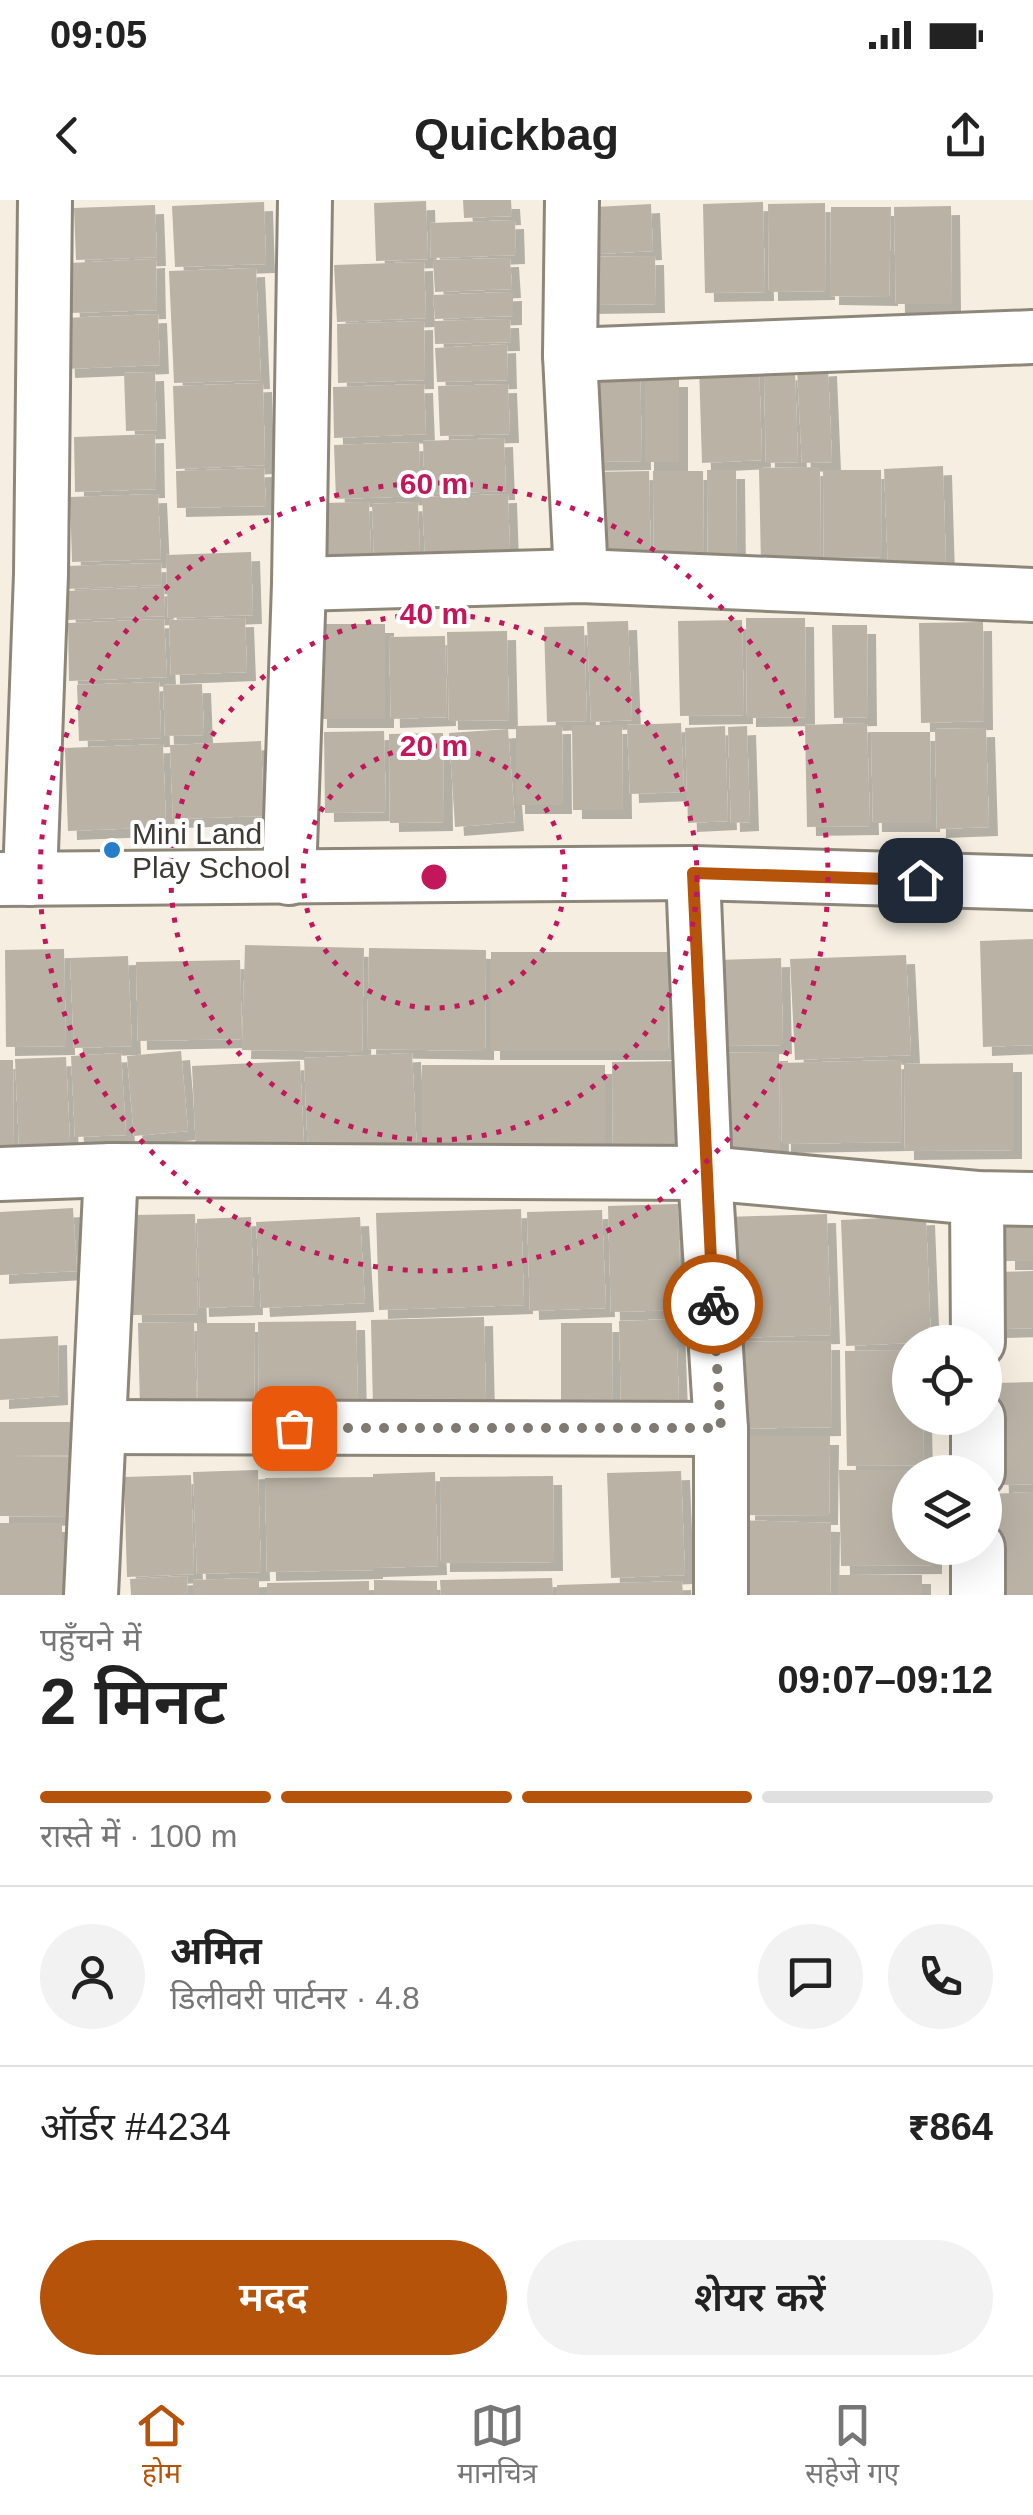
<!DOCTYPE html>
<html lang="hi">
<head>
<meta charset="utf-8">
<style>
	body { margin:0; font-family:Arial,"Noto Sans Devanagari",sans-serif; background:#f2f2f2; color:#222; height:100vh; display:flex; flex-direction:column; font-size:38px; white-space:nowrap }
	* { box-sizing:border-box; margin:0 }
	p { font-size:32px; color:#767676 }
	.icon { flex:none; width:55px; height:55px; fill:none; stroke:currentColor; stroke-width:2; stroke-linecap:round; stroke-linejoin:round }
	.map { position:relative; height:1395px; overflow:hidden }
	.details { display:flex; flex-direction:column; background:#fff; flex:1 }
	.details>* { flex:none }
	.fabs { position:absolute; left:892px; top:1125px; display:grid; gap:20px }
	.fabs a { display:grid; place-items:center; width:110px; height:110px; border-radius:50%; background:#fff; box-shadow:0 10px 40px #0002; font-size:50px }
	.pin { position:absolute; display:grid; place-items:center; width:85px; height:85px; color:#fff; margin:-42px; border-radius:20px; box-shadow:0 5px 15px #0006 }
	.courier { position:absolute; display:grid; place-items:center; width:100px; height:100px; margin:-50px; border:8px solid #b45309; border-radius:50%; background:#fff; color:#222; box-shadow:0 2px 12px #0007 }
	.head em { font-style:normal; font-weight:600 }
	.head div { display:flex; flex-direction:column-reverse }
	.head { display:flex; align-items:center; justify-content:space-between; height:170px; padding:0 40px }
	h1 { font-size:65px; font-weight:600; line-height:75px }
	.bar { display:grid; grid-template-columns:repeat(4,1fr); gap:15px 10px; align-content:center; height:120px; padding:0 40px }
	.bar i { height:12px; border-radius:8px; background:#e0e0e0 }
	.bar .current { background:#b45309 }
	.bar p { grid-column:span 4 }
	.line { display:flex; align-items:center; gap:25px; padding:0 40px; border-top:2px solid #e0e0e0 }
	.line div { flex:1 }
	.round { display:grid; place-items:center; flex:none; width:105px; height:105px; border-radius:52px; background:#f2f2f2 }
	.cta { display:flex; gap:20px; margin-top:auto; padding:20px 40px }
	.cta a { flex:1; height:115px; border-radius:60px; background:#b45309; color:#fff; font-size:40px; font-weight:600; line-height:115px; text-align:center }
	.cta a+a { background:#f2f2f2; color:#222 }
	.status { display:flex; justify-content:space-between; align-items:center; height:70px; padding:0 50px; background:#fff; direction:ltr }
	.status svg { height:28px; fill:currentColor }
	header { display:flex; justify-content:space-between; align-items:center; height:130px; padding:0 40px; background:#fff; font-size:45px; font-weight:600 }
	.menu { display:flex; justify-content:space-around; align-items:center; height:140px; border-top:2px solid #e0e0e0; background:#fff; font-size:28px; color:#767676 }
	.menu a { display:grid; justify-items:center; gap:5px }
	.menu .current { color:#b45309 }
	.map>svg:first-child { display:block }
	.building { fill:#b9b2a5; filter:url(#shadow) }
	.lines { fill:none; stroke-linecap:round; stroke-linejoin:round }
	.minor-casing { stroke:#8d877a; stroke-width:58 }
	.minor { stroke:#fff; stroke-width:52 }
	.done { stroke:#7e7971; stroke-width:10; stroke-dasharray:0 18 }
	.route { stroke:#b45309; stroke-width:12 }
	.ring { fill:none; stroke:#c2185b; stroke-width:5; stroke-dasharray:5 10 }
	.poi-dot { fill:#287dcb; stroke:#fff; stroke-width:4 }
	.labels { text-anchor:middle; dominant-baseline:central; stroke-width:8; stroke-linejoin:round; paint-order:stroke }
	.poi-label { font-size:30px; fill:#3d3a35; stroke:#fff; text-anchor:start }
	.centre { fill:#c2185b; stroke:#fff; stroke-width:5 }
	.ring-label { font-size:30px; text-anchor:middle; font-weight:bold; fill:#c2185b; stroke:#fff; stroke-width:8; stroke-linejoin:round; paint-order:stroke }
</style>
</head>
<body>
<div class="status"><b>09:05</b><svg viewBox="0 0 49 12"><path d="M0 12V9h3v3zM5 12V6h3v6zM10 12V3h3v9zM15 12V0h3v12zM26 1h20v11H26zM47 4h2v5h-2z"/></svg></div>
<header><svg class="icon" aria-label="back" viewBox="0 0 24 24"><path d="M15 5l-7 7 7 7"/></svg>Quickbag<svg class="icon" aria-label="share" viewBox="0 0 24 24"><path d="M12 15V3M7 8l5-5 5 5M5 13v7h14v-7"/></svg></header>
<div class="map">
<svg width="1033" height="1395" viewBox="0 0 1033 1395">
	<defs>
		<filter id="shadow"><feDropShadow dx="9" dy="9" stdDeviation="0" flood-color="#0004"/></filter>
	</defs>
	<rect width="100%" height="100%" fill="#f6efe1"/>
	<g class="building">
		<polygon points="463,0 511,0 512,16 464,18"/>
		<polygon points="426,1 428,59 376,61 374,3"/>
		<polygon points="264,2 266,64 175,67 172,6"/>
		<polygon points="763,2 765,92 705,93 703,4"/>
		<polygon points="825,3 826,91 769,92 768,4"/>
		<polygon points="651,4 653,51 579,55 577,8"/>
		<polygon points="155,5 157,57 76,60 74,8"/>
		<polygon points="951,6 952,104 896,104 894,7"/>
		<polygon points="831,7 891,7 889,97 830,96"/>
		<polygon points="515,20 516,55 431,58 430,23"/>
		<polygon points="655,56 656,104 585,105 584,57"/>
		<polygon points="510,58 512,89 435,92 433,60"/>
		<polygon points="156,59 157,110 71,113 69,63"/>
		<polygon points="424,62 426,118 337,122 334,65"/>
		<polygon points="256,68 261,180 174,183 169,71"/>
		<polygon points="513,92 513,116 435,119 433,95"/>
		<polygon points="158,114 160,165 66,169 64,118"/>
		<polygon points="510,119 511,142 435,144 434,121"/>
		<polygon points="424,121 425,180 338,183 337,124"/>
		<polygon points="507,144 508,180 437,182 435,148"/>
		<polygon points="759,164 762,260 702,263 699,166"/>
		<polygon points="640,167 642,261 583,262 581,168"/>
		<polygon points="828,167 832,262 802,263 797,169"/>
		<polygon points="795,171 798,262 766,263 764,172"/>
		<polygon points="155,172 157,230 126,231 124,173"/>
		<rect x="645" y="178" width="34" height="84"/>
		<polygon points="263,183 265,265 176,269 173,186"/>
		<polygon points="424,184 426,234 334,238 333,187"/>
		<polygon points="508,184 510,234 440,236 438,186"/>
		<polygon points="155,234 156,289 75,292 74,237"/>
		<polygon points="504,238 506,291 425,294 423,241"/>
		<polygon points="419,242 421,296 336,299 334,245"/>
		<polygon points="943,266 946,366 888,368 884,269"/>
		<polygon points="820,267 821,364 761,365 759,268"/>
		<polygon points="264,268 266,306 177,308 176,271"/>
		<polygon points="707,270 736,270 737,363 708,364"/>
		<polygon points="823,270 881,270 882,357 824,358"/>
		<polygon points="649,271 651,364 594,365 592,272"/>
		<polygon points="653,271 703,271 704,362 654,363"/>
		<polygon points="158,294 161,359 72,362 70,297"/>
		<polygon points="508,294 510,353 425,356 422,297"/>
		<polygon points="369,302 371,356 324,357 323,303"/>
		<polygon points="418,302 420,356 374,357 372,304"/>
		<polygon points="251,352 253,415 168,418 166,355"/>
		<polygon points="161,363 162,385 66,389 65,366"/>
		<polygon points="164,387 165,416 67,420 66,391"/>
		<polygon points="245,418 247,472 171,475 169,420"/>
		<polygon points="746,418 805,418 806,517 747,518"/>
		<polygon points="164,419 167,477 69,481 68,423"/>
		<polygon points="742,420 744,515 680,516 678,421"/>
		<polygon points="628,421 632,520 591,522 587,422"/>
		<polygon points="983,422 984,521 921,523 919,423"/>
		<rect x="318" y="424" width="67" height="95"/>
		<polygon points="832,425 867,425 868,517 834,518"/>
		<polygon points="584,426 587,521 547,522 544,427"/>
		<polygon points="507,431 509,520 449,521 447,432"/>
		<polygon points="445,436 447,517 391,519 389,437"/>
		<polygon points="159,482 161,538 79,541 77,485"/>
		<polygon points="202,484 204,535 165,536 163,485"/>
		<polygon points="681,523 684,592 630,594 627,525"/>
		<polygon points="867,523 870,626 807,627 805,525"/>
		<polygon points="562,525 563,605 516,605 516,526"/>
		<polygon points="572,525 622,525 623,610 573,610"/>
		<polygon points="725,526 728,621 688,623 685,528"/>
		<polygon points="747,526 750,622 731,623 728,527"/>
		<polygon points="986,528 989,627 937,629 935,529"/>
		<polygon points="508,529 515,622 455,627 449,533"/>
		<polygon points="384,531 386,612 325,613 324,532"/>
		<polygon points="871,532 930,532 931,623 873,623"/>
		<polygon points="443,533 444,622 390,623 389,534"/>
		<polygon points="261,541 264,616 173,619 170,545"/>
		<polygon points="163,544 166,627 68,631 65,548"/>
		<polygon points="1033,739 1033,845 983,847 980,741"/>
		<polygon points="245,745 364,748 362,852 242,850"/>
		<polygon points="369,748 486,750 485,851 367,849"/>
		<polygon points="64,749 66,846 6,847 5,750"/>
		<polygon points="491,752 669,752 668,851 491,851"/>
		<polygon points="906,755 911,855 795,860 790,759"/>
		<polygon points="128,756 132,846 74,848 70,758"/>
		<polygon points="781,758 783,845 720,846 718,760"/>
		<polygon points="240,760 242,839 138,841 136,762"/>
		<polygon points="181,851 188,931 134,936 127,856"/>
		<polygon points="779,852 780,954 715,954 713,853"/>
		<polygon points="121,853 126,935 75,937 71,856"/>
		<polygon points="412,853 417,951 308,956 304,858"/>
		<polygon points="66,857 70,944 19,946 15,859"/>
		<polygon points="0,860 13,860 14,961 0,961"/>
		<polygon points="901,860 902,942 782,944 781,863"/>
		<polygon points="300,861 304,948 196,953 192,866"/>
		<polygon points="685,861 687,944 613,945 612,862"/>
		<polygon points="1013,863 1013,950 905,951 904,864"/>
		<polygon points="422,865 605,865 605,953 422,954"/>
		<polygon points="678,1004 681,1110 611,1112 608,1006"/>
		<polygon points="1033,1007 1033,1061 1006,1061 1006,1008"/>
		<polygon points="73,1008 77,1071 0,1075 0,1012"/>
		<polygon points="521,1009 524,1105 379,1110 376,1013"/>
		<polygon points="602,1010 606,1108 530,1111 527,1012"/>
		<polygon points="195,1014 198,1114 133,1115 131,1015"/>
		<polygon points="827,1014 831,1135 729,1138 725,1017"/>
		<polygon points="926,1016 931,1142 846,1146 841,1020"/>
		<polygon points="251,1017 254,1106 200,1108 197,1019"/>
		<polygon points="360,1017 365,1103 261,1108 256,1022"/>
		<polygon points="1033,1071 1033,1128 996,1129 994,1072"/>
		<polygon points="484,1117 486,1205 373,1208 371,1120"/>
		<polygon points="676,1119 679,1204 621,1205 619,1121"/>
		<polygon points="356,1121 358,1204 259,1206 258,1122"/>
		<polygon points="194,1122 197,1207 140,1208 138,1123"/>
		<polygon points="197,1123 255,1123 254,1204 198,1204"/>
		<polygon points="561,1123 612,1123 613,1219 561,1219"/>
		<polygon points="58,1136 59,1196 0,1200 0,1139"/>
		<polygon points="831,1141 832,1227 730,1229 729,1142"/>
		<polygon points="910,1150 910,1218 923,1218 924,1265 847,1266 845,1151"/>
		<polygon points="1033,1182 1033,1284 1000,1285 996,1183"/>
		<polygon points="0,1222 74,1222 75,1255 7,1256 76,1257 76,1317 0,1316"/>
		<polygon points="747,1236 830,1236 829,1316 746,1315"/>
		<polygon points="258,1270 261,1372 197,1374 193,1272"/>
		<polygon points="839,1270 910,1270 910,1348 933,1348 933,1365 841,1366"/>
		<polygon points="681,1271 685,1375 611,1378 607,1273"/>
		<polygon points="435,1272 438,1366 374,1368 374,1370 267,1372 265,1278 373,1277 373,1274"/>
		<polygon points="191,1275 194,1374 127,1377 124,1277"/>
		<polygon points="553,1276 554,1362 441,1363 440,1277"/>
		<polygon points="1033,1292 1033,1395 992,1395 989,1294"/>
		<polygon points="734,1320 831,1323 830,1395 733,1395"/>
		<polygon points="0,1323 62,1323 62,1343 70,1344 70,1373 62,1374 62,1395 0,1395"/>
		<rect x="838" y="1375" width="84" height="20"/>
		<polygon points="187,1376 188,1395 131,1395 130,1379"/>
		<polygon points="259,1378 259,1395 193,1395 193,1380"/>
		<polygon points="552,1378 553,1395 441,1395 440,1380"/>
		<polygon points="374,1380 437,1381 437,1395 374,1395"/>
		<polygon points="369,1381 369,1395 267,1395 267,1383"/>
		<polygon points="682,1381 683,1395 557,1395 557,1385"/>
	</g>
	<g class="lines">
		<defs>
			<g id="minor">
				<polyline points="572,0 570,155 581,376"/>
				<polyline points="570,155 1033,137"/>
				<polyline points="299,384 581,376 1033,395"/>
				<polyline points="693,673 705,973 721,1229 721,1395"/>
				<polyline points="289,678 299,384 305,0"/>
				<polyline points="0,679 693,673 1033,683"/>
				<polyline points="30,679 41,374 45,0"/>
				<polyline points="0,974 111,970 705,973 977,998 1033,999"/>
				<polyline points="977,998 978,1142"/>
				<polyline points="978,1218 978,1272"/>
				<polyline points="100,1227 721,1229"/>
				<polyline points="978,1348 978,1395"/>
				<polyline points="91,1395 111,970"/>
			</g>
		</defs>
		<use href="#minor" class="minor-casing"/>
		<use href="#minor" class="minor"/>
	</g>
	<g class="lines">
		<polyline class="done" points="294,1228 721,1228 713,1104"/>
		<polyline class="route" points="713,1104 693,673 920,680"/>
	</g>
	<g class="ring">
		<circle cx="434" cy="677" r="131"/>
		<circle cx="434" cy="677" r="263"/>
		<circle cx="434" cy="677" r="394"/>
	</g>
	<circle class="poi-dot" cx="112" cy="650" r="10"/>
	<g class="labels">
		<g class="poi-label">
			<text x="132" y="633">Mini Land<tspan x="132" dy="34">Play School</tspan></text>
		</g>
	</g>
	<circle cx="434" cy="677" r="15" class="centre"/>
	<g class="ring-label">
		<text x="434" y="294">60 m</text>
		<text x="434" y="424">40 m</text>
		<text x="434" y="556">20 m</text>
	</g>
</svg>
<div class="fabs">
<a><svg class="icon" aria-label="locate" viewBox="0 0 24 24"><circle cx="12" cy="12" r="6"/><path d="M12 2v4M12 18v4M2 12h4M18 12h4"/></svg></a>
<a><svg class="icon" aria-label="layers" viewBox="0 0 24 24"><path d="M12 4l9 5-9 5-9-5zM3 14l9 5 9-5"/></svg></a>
</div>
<div class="pin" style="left:294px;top:1228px;background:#ea580c"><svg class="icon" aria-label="bag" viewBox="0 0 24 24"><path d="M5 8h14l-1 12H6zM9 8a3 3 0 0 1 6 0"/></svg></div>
<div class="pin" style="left:920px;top:680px;background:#1f2937"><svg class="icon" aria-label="home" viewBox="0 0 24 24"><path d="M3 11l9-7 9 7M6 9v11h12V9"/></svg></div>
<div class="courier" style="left:713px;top:1104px"><svg class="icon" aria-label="bike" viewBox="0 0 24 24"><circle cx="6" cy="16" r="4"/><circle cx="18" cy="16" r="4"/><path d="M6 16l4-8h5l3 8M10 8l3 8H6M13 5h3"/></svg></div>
</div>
<section class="details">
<div class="head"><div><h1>2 मिनट</h1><p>पहुँचने में</p></div><em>09:07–09:12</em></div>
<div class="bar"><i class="current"></i><i class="current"></i><i class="current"></i><i></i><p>रास्ते में · 100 m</p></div>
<div class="line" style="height:180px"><a class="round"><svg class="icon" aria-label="person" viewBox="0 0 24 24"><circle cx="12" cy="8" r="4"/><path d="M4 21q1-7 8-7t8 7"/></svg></a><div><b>अमित</b><p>डिलीवरी पार्टनर · 4.8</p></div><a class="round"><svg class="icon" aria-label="chat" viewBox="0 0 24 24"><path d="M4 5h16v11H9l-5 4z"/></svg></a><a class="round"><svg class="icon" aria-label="phone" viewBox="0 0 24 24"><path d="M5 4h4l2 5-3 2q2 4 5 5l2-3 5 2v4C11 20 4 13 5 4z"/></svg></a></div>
<div class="line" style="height:130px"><div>ऑर्डर #4234</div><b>₹864</b></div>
<div class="cta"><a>मदद</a><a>शेयर करें</a></div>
</section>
<nav class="menu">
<a class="current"><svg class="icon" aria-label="home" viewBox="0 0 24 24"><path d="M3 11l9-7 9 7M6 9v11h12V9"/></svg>होम</a>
<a><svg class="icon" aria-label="map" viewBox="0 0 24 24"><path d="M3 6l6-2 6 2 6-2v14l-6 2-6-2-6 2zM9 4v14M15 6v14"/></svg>मानचित्र</a>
<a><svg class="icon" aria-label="saved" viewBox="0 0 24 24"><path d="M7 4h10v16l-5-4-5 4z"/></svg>सहेजे गए</a>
</nav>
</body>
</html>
